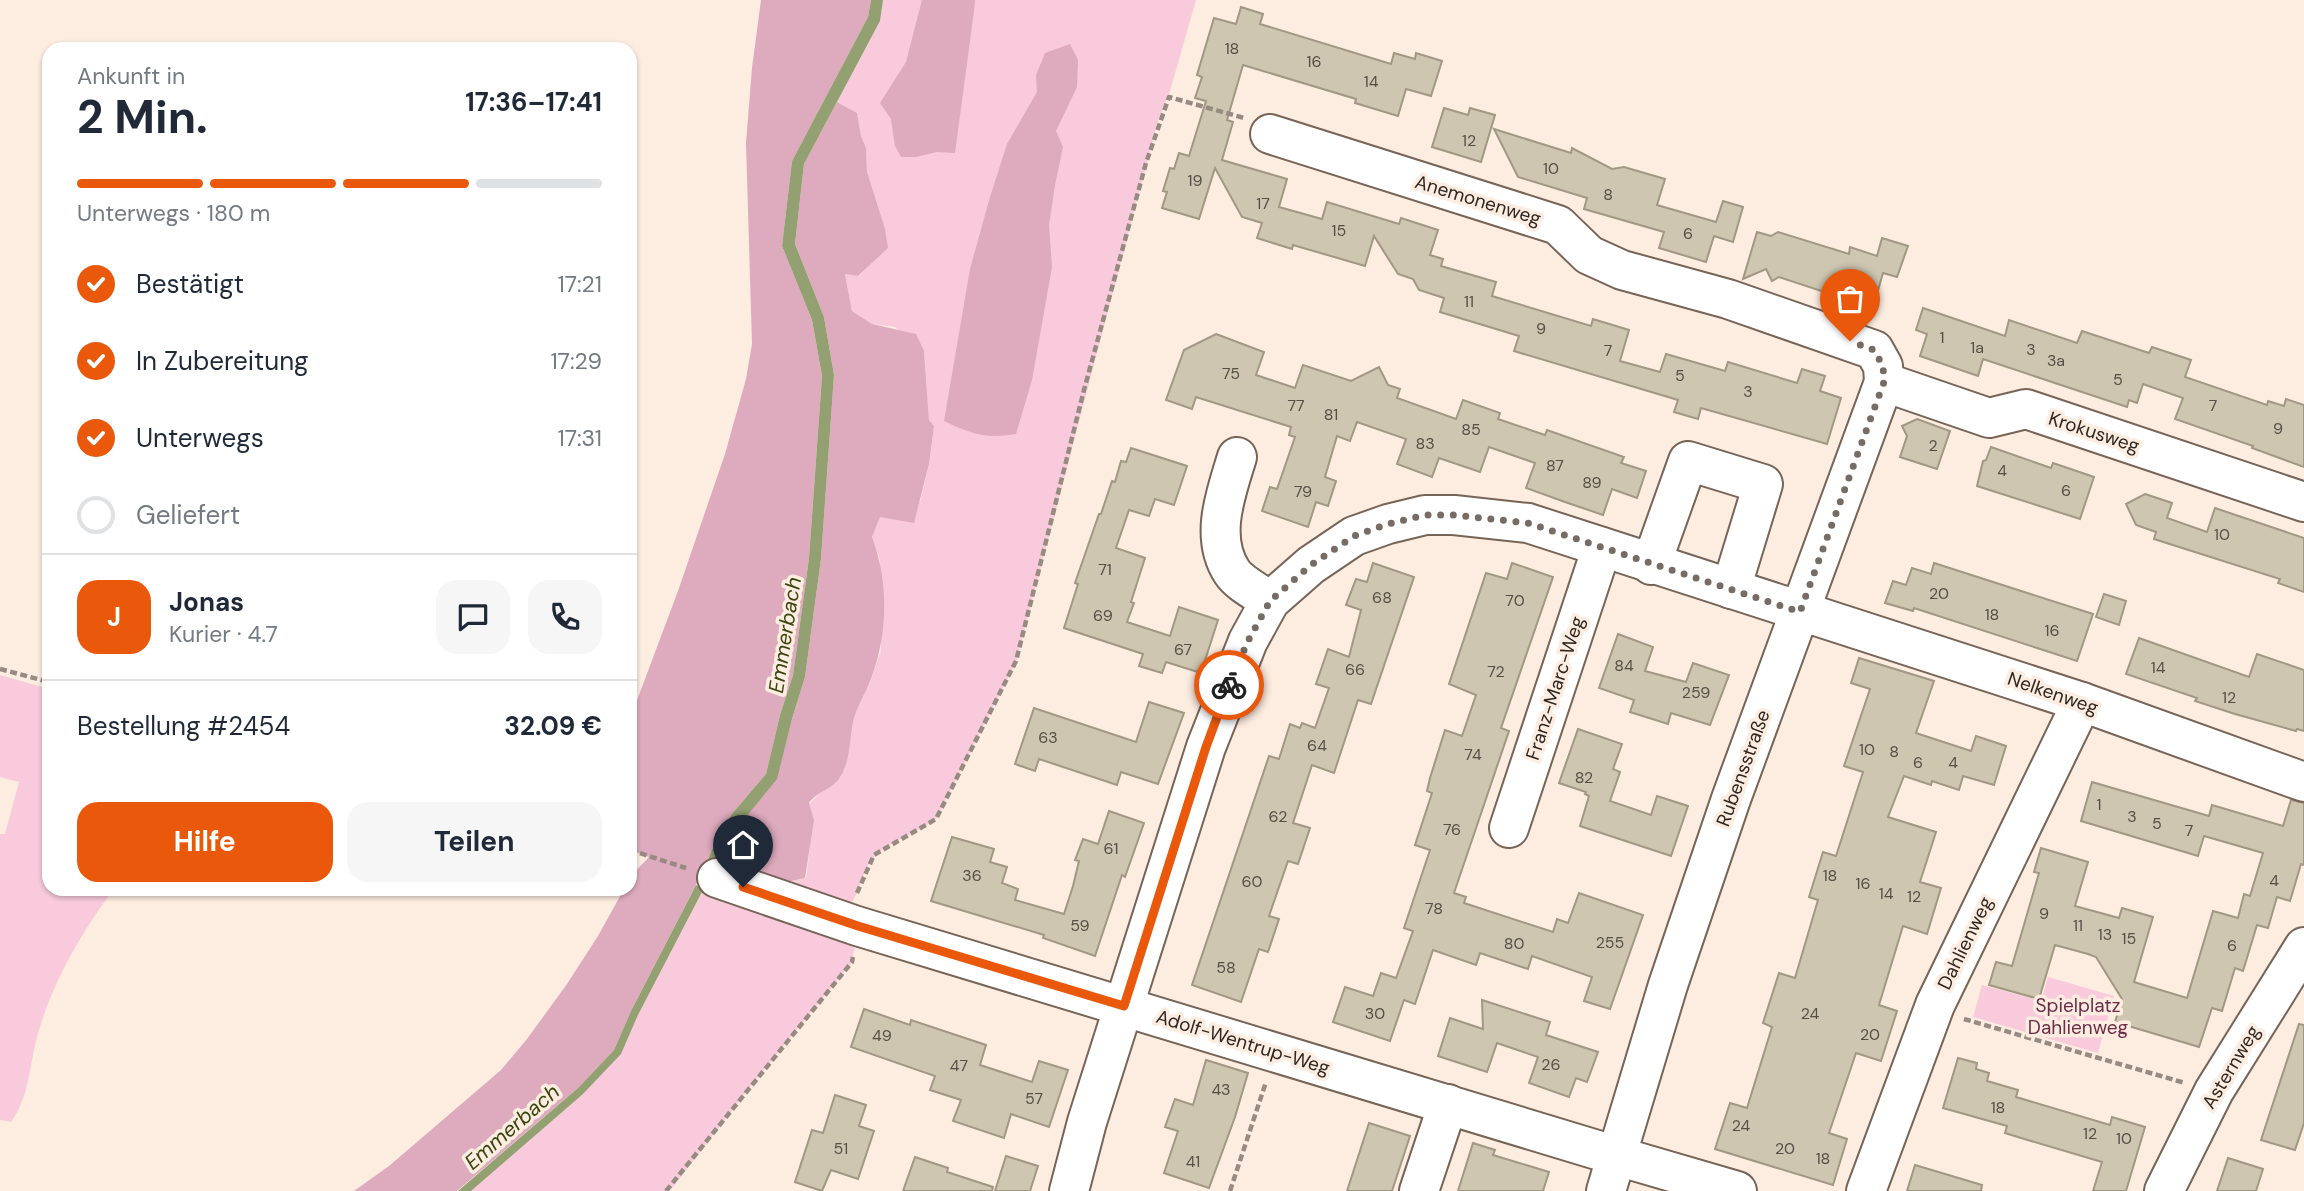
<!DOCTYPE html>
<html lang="de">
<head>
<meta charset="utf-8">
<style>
	body { margin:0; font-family:"DM Sans",sans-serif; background:#f6f6f7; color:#1f2937; height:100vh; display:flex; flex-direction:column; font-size:26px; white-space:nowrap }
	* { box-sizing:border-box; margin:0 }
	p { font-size:23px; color:#747a83 }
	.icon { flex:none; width:38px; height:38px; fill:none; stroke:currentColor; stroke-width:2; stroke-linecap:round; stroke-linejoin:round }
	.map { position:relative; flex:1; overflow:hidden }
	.sheet { position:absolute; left:42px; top:42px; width:595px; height:854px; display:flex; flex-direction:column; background:#fff; border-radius:21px; box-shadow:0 2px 5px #0004 }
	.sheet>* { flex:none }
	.pin { position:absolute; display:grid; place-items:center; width:60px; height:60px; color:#fff; margin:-72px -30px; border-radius:50% 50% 50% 0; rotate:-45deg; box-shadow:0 0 7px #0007 }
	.pin .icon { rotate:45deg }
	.courier { position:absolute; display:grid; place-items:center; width:70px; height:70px; margin:-35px; border:5px solid #ea580c; border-radius:50%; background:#fff; color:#222; box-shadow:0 2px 9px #0007 }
	.overview em { font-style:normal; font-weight:700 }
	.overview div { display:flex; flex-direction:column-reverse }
	.overview { display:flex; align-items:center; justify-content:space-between; height:119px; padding:0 35px }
	h1 { font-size:46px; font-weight:700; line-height:52px }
	.bar { display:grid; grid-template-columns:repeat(4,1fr); gap:10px 7px; align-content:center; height:84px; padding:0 35px }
	.bar i { height:9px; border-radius:5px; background:#e0e1e3 }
	.bar .selected { background:#ea580c }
	.bar p { grid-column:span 4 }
	.line { display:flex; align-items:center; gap:18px; padding:0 35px; border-top:2px solid #e0e1e3 }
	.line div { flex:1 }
	.round { display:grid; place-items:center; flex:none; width:74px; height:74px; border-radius:21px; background:#f6f6f7 }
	ol { padding:0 35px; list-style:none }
	li { display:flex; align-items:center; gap:21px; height:77px }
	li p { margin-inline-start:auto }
	li .icon { padding:7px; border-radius:50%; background:#ea580c; color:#fff; stroke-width:4 }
	li:last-child { color:#747a83 }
	li i { width:38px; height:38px; border:4px solid #e0e1e3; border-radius:50% }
	.button { display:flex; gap:14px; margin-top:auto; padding:14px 35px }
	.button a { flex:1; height:80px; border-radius:21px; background:#ea580c; color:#fff; font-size:28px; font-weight:700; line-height:80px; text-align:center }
	.button a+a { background:#f6f6f7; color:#1f2937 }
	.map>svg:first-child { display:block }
	.green { fill:#f9cadb }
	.forest { fill:#deaabd }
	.water { fill:#93a072 }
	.building { fill:#cec6b0; stroke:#a09883; stroke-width:2 }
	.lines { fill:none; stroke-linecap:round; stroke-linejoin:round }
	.minor-casing { stroke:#766457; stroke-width:42 }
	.path { stroke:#968a81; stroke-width:4.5; stroke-dasharray:7 3.5; stroke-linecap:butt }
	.minor { stroke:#fff; stroke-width:38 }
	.done { stroke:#766c64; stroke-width:7; stroke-dasharray:0 12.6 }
	.route { stroke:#ea580c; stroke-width:9 }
	.labels { text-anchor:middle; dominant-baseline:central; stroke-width:7; stroke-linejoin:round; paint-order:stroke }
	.number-label { font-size:16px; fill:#564f45 }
	.street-label { font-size:19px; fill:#2e2721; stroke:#fdece0 }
	.park-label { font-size:19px; fill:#6c2c48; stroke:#fdece0 }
	.water-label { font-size:21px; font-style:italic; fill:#39450f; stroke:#fdece0 }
</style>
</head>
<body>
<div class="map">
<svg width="2304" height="1191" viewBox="0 0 2304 1191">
	<rect width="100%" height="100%" fill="#fdece0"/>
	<g class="green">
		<path d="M883,0h313l-26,91 -13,33 -141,538 -80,157c-19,14 -44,21 -61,37 -13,13 -14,35 -25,49l-77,-20 33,-7 4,-32 -1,-42 14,-14 13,-7 5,-6 5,-12 4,-33 6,-22 14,-27 11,-33 -1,-90 -8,-23 8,-21 40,-14 9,-38 5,-38 -5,-6 -5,-69 -29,-24 -23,-3 -20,-13 -7,-37 14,2 28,-29 -20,-75 -1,-24 -5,-12 -4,-23 -20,-11 43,-81z"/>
		<path d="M0,675l49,14v200h65c-32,42 -60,91 -75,141 -10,31 -8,65 -28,92l-11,-2v-286h5l14,-52 -19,-5z"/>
		<polygon points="703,890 856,939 852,962 746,1092 670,1191 471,1191 583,1094 621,1054 638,1015"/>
		<polygon points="2048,977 2114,996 2098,1053 1973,1017 1982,985 2041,1001"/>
	</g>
	<g class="forest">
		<path d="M761,0h110l-3,17 -76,144 -10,85 30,74 10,56 -13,182 -16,117 -13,40 -14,59 -35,41 -18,32 -11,26 -71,138 -17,39 -36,38 -121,103h-103l35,-25 112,-96 26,-31 40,-55 31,-48 26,-47h6c0,-15 10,-22 19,-32l-19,-7v-96l6,-51 42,-112 47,-137 21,-75 6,-35 -6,-201 6,-75z"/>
		<polygon points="922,0 975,0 974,11 955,153 937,152 916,157 901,157 895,146 891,119 880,103 906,62"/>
		<path d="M1070,44l8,16 -1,27 -21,44 7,16 -8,38 -6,40 3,42 -20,113 -16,54c-31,5 -44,0 -72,-13l26,-152 20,-72 17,-53 30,-52 -1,-17 9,-22z"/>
		<path d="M837,102l20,11 4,23 5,12 1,24 18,57 3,19 -30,28 -13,-2 7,37 20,13 44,10 8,17 5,69 5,6 -5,38 -15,59 -34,-6 -8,20c17,45 16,97 -1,142 -5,14 -13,25 -17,39 -5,19 -3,41 -13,58 -7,13 -24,15 -32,27l5,17 -9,58 -32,7 -56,-17 24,-45 35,-44 16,-60 13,-42 16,-118 13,-184 -10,-58 -29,-73 9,-80z"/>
	</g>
	<g class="water">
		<polygon points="871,0 883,0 880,21 804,164 795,244 824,317 834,375 821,559 805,677 792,719 777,779 741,823 717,868 706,864 713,847 731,815 766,774 780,715 793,675 809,558 822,376 812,320 782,246 792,161 868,17"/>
		<polygon points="696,885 703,890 638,1015 621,1054 583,1094 471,1191 458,1191 578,1088 614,1050 631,1011"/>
	</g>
	<g class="building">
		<polygon points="1241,7 1263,14 1260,24 1391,64 1394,53 1415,59 1416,53 1442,61 1431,96 1406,89 1398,116 1355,103 1356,99 1243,65 1227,120 1233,122 1222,160 1287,179 1279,207 1322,219 1327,202 1399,224 1401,218 1438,230 1430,255 1443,259 1441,266 1496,282 1492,296 1591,326 1593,319 1629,330 1620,361 1660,372 1666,354 1725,371 1728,362 1797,383 1802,369 1825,376 1820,391 1841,398 1827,444 1701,408 1698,419 1674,412 1678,400 1514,351 1519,336 1440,312 1444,298 1419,290 1413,279 1398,274 1374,236 1365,266 1293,245 1292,249 1257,238 1262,223 1242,217 1215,168 1199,219 1162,208 1167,192 1163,191 1170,168 1174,169 1179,153 1189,156 1206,101 1195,98 1202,77 1197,75 1214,18 1236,24"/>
		<polygon points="1444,108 1468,115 1470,108 1495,115 1481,162 1432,147"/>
		<polygon points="1494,129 1571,153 1572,148 1612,169 1624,167 1665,179 1657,205 1716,222 1723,201 1743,207 1733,242 1714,236 1706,262 1659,248 1664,232 1584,209 1587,198 1518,177"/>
		<polygon points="1757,232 1771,236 1778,232 1849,254 1850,247 1877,256 1882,238 1908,246 1897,277 1883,273 1873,308 1779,277 1772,281 1766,269 1743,279"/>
		<polygon points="1923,308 2005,336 2009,320 2077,343 2082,331 2149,353 2152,347 2191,360 2185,377 2267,405 2268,401 2284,406 2286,399 2304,405 2304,467 2252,448 2253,446 2175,419 2183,398 2143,384 2137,403 2129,400 2127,407 1983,359 1978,376 1920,356 1927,334 1916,330"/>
		<polygon points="1216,334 1264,352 1256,375 1295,388 1303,365 1351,381 1379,367 1388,385 1400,389 1397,398 1456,419 1463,400 1500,413 1498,419 1545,435 1547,430 1624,457 1621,463 1646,471 1637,498 1612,489 1603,515 1565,502 1526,488 1535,463 1489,447 1480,472 1439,458 1432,477 1397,464 1406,439 1357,422 1350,441 1337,436 1325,477 1336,481 1328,506 1316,502 1308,527 1262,511 1270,487 1277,489 1295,437 1289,435 1291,427 1196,397 1192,409 1166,400 1184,350"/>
		<polygon points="1917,419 1950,431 1937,469 1900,457 1907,436 1902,426"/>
		<polygon points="1991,447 2051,468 2053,463 2094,477 2080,519 1977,486 1983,461 1986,460"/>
		<polygon points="1131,448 1187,466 1174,505 1155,499 1149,516 1129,510 1116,548 1145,558 1131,602 1134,603 1127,622 1170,636 1179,607 1218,620 1201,673 1166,662 1162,673 1139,666 1143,654 1064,628 1078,584 1075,583 1099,514 1101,514 1112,481 1115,482 1121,461 1126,462"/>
		<polygon points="2145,494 2172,503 2167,518 2207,532 2215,508 2304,538 2304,592 2278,583 2280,579 2154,539 2156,532 2136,525 2126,504"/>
		<polygon points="1373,563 1414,577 1371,704 1358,700 1334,773 1312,765 1293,823 1310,828 1298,864 1288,861 1269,916 1279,919 1268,952 1259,949 1241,1002 1192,985 1269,756 1279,759 1290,724 1300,728 1302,723 1315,728 1329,688 1316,684 1328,649 1349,657 1361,610 1346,605 1356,579 1367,582"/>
		<polygon points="1512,563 1553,577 1501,728 1509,731 1454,893 1466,897 1464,903 1553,932 1557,919 1568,923 1579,893 1643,915 1610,1009 1584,1001 1592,977 1532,956 1528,969 1480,953 1476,965 1433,950 1415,1004 1404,1000 1390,1041 1333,1022 1345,987 1373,996 1381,973 1396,978 1413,931 1404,928 1430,850 1415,845 1432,793 1427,791 1430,778 1445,730 1462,736 1476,695 1449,684 1486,573 1507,579"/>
		<polygon points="1934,563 2093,614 2077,661 1914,608 1913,611 1885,603 1893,581 1906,585 1912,568 1931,574"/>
		<polygon points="2104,594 2126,601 2119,625 2096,617"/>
		<polygon points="1618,634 1653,647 1645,671 1686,682 1693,663 1729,675 1710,725 1671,713 1668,724 1630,712 1634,700 1599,688"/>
		<polygon points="2139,638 2249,677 2257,654 2304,670 2304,731 2297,729 2296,731 2235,714 2195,701 2197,698 2126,674"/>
		<polygon points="1859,658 1934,681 1916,733 1971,751 1976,736 2006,746 1994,785 1963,776 1959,790 1932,781 1931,785 1904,776 1888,817 1936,832 1920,882 1941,888 1927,934 1903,926 1879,1005 1897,1011 1881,1061 1856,1053 1829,1133 1847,1139 1833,1185 1715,1149 1730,1103 1747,1108 1772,1027 1763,1023 1779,973 1795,978 1818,900 1809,897 1823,852 1836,856 1863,772 1844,766 1870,689 1851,683"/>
		<polygon points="1149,702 1184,713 1158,784 1121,772 1117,785 1039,759 1035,771 1015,764 1034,708 1136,742"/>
		<polygon points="1578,729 1622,744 1613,769 1620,772 1610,801 1651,815 1657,796 1688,806 1671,856 1580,826 1589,796 1585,794 1586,792 1559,783"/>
		<polygon points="2092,782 2209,816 2212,805 2283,826 2291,800 2304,803 2304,865 2301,864 2290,901 2277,897 2268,928 2257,925 2243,971 2235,968 2222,1011 2212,1008 2199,1047 2115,1022 2122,999 2096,957 2088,954 2055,945 2039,999 1989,985 1996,962 2012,966 2039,873 2034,872 2041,848 2088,862 2075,906 2119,918 2122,908 2153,917 2134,982 2187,998 2213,911 2238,918 2244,894 2250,896 2263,853 2204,836 2198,856 2081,821"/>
		<polygon points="1109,811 1144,823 1125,877 1122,875 1095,956 1043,938 1044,935 931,901 952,837 994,849 990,862 1007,867 1002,883 1018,889 1015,900 1064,914 1073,886 1079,861 1075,860 1083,839 1098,844"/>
		<polygon points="1482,1000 1550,1022 1546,1035 1598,1052 1587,1082 1576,1078 1569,1097 1529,1083 1538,1057 1497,1043 1487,1072 1438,1056 1450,1018 1483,1029"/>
		<polygon points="864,1009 910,1025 911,1020 986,1045 980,1065 1032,1082 1039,1061 1068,1070 1049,1127 1011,1114 1004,1138 953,1121 961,1100 930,1090 935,1076 851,1047"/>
		<polygon points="2299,1024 2304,1025 2304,1123 2295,1150 2261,1140"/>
		<polygon points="1958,1058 1977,1063 1976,1069 1989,1073 1987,1081 2018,1090 2016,1097 2110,1125 2112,1117 2145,1127 2126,1191 2093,1191 2102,1162 2021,1138 2005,1133 2007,1126 1943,1108"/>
		<polygon points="1206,1060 1248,1073 1235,1117 1209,1188 1164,1173 1178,1131 1165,1127 1175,1099 1193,1105"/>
		<polygon points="835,1095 866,1105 859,1126 874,1131 858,1179 831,1170 822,1191 795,1182 812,1130 823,1133"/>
		<polygon points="1369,1123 1410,1136 1392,1191 1347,1191"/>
		<polygon points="1473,1143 1495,1150 1493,1155 1549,1172 1543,1191 1458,1191"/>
		<polygon points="1006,1156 1038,1166 1030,1191 995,1191"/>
		<polygon points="915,1157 948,1168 947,1172 993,1187 992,1191 903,1191"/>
		<polygon points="2228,1158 2263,1169 2256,1191 2217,1191"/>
		<polygon points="1915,1165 1982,1185 1981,1191 1907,1191"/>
	</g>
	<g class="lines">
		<defs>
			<g id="minor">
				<polyline points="1270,134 1558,225 1589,255 1622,270 1728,299 1874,350 1883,366 1884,382 1731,799 1668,985 1606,1191"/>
				<polyline points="1884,382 1989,418 2026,409 2304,502"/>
				<path d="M1237,457c-11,36 -28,80 -5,115 7,11 27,21 38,29"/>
				<polyline points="1651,565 1688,461 1763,484 1731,589"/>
				<polyline points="1509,828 1602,547"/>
				<polyline points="717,878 857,926 1617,1156 1737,1191"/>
				<polyline points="1069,1191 1087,1122 1206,747 1248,641 1270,601 1311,565 1354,536 1388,524 1425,515 1454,515 1528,523 2082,702 2304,782"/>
				<polyline points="1419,1191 1448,1104"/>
				<polyline points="1866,1191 1935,1005 2082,702"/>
				<polyline points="2164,1191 2214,1091 2304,947"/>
			</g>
		</defs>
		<use href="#minor" class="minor-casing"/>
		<g class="path">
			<polyline points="0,669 49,682"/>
			<polyline points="630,850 686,868"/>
			<polyline points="857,893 874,855 936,819 1016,661 1084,390 1146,163 1169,97 1244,118"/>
			<polyline points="1964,1019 2185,1083"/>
			<polyline points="666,1191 852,962 853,957"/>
			<polyline points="1230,1191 1266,1082"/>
		</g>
		<use href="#minor" class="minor"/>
	</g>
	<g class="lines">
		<polyline class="done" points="1229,685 1248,641 1270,601 1311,565 1354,536 1388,524 1425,515 1454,515 1528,523 1800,612 1884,382 1883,366 1874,350 1850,341"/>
		<polyline class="route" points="743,887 858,926 1124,1006 1206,747 1229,685"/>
	</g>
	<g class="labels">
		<g class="number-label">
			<text x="1232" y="48">18</text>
			<text x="1314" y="61">16</text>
			<text x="1371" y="81">14</text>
			<text x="1469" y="140">12</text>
			<text x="1551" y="168">10</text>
			<text x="1195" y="180">19</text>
			<text x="1608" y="194">8</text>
			<text x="1263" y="203">17</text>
			<text x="1339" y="230">15</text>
			<text x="1688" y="233">6</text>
			<text x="1469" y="301">11</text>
			<text x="1541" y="328">9</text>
			<text x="1942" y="337">1</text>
			<text x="1977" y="347">1a</text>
			<text x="2031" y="349">3</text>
			<text x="1608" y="350">7</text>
			<text x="2056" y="360">3a</text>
			<text x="1231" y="373">75</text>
			<text x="1680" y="375">5</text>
			<text x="2118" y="379">5</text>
			<text x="1748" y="391">3</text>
			<text x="1296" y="405">77</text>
			<text x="2213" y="405">7</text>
			<text x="1331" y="414">81</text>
			<text x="2278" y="428">9</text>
			<text x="1471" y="429">85</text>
			<text x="1425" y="443">83</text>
			<text x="1933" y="445">2</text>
			<text x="1555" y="465">87</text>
			<text x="2002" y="470">4</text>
			<text x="1592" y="482">89</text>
			<text x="2066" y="490">6</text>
			<text x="1303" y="491">79</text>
			<text x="2222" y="534">10</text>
			<text x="1105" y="569">71</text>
			<text x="1939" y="593">20</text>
			<text x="1382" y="597">68</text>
			<text x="1515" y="600">70</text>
			<text x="1992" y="614">18</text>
			<text x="1103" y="615">69</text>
			<text x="2052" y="630">16</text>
			<text x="1183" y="649">67</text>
			<text x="1624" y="665">84</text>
			<text x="2158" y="667">14</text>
			<text x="1355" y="669">66</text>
			<text x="1496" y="671">72</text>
			<text x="1696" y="692">259</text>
			<text x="2229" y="697">12</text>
			<text x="1048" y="737">63</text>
			<text x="1317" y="745">64</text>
			<text x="1867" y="749">10</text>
			<text x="1894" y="751">8</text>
			<text x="1473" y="754">74</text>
			<text x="1918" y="762">6</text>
			<text x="1953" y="762">4</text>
			<text x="1584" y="777">82</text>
			<text x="2099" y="804">1</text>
			<text x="1278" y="816">62</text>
			<text x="2132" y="816">3</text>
			<text x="2157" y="823">5</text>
			<text x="1452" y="829">76</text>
			<text x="2189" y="830">7</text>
			<text x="1111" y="848">61</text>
			<text x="972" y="875">36</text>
			<text x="1830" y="875">18</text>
			<text x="2274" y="880">4</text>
			<text x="1252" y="881">60</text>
			<text x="1863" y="883">16</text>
			<text x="1886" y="893">14</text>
			<text x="1914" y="896">12</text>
			<text x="1434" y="908">78</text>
			<text x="2044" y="913">9</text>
			<text x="1080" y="925">59</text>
			<text x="2078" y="925">11</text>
			<text x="2105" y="934">13</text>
			<text x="2129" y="938">15</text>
			<text x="1610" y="942">255</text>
			<text x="1514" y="943">80</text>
			<text x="2232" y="945">6</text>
			<text x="1226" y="967">58</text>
			<text x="1375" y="1013">30</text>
			<text x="1810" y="1013">24</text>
			<text x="1870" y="1034">20</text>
			<text x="882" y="1035">49</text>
			<text x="1551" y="1064">26</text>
			<text x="959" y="1065">47</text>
			<text x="1221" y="1089">43</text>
			<text x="1034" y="1098">57</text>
			<text x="1998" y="1107">18</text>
			<text x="1741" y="1125">24</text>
			<text x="2090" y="1133">12</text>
			<text x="2124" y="1138">10</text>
			<text x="841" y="1148">51</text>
			<text x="1785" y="1148">20</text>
			<text x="1823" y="1158">18</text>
			<text x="1193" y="1161">41</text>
		</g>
		<g class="street-label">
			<text transform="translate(1478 200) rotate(17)">Anemonenweg</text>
			<text transform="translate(2094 432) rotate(18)">Krokusweg</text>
			<text transform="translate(1555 688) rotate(-72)">Franz-Marc-Weg</text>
			<text transform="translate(2053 693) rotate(19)">Nelkenweg</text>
			<text transform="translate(1743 768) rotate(-70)">Rubensstraße</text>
			<text transform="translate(1965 943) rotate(-64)">Dahlienweg</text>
			<text transform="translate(1243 1042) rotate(17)">Adolf-Wentrup-Weg</text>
			<text transform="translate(2231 1067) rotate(-59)">Asternweg</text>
		</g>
		<g class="park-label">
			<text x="2078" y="1005">Spielplatz<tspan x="2078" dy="22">Dahlienweg</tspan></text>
		</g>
		<g class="water-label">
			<text transform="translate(785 635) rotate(-81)">Emmerbach</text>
			<text transform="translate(512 1127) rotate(-41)">Emmerbach</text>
		</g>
	</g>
</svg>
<div class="pin" style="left:1850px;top:341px;background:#ea580c"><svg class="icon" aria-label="bag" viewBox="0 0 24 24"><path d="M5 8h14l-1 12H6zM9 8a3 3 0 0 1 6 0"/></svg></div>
<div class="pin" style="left:743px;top:887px;background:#1f2937"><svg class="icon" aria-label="home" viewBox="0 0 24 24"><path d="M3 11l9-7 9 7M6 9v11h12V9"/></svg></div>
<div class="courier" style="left:1229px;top:685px"><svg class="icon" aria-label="bike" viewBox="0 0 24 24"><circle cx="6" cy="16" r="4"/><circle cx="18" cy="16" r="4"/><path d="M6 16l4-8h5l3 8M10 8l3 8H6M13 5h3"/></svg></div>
<section class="sheet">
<div class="overview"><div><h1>2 Min.</h1><p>Ankunft in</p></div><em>17:36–17:41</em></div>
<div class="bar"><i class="selected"></i><i class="selected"></i><i class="selected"></i><i></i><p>Unterwegs · 180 m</p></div>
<ol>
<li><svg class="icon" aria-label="check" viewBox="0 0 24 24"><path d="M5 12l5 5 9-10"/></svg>Bestätigt<p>17:21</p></li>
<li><svg class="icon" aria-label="check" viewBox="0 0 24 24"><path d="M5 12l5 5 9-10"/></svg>In Zubereitung<p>17:29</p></li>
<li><svg class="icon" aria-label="check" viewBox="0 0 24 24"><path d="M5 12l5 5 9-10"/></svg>Unterwegs<p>17:31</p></li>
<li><i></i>Geliefert</li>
</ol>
<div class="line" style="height:126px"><b class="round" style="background:#ea580c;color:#fff">J</b><div><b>Jonas</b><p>Kurier · 4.7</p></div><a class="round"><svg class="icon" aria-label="chat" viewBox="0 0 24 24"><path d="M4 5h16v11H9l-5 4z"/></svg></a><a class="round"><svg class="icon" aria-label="phone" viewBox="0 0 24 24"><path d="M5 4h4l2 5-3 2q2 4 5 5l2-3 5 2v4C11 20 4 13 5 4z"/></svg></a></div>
<div class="line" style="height:91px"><div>Bestellung #2454</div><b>32.09 €</b></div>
<div class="button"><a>Hilfe</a><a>Teilen</a></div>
</section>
</div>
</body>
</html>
